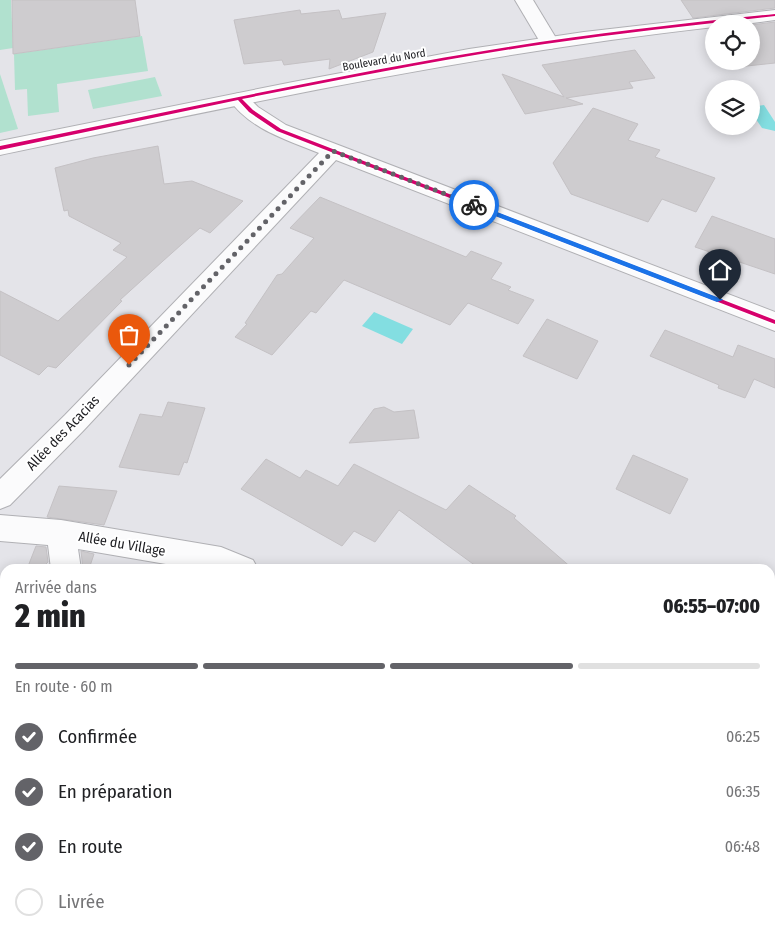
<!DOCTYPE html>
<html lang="fr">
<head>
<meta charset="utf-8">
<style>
	body { margin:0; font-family:"Fira Sans Condensed",sans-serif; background:#f2f2f2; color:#202124; height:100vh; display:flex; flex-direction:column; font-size:19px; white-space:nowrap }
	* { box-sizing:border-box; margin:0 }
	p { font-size:16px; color:#757577 }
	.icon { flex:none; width:28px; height:28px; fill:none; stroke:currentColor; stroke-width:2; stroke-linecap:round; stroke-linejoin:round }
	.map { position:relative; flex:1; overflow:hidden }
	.panel { position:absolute; left:0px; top:564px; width:775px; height:376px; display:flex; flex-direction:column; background:#fff; border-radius:15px 15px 0 0; box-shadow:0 2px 12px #0003 }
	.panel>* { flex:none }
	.controls { position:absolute; left:705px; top:15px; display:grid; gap:10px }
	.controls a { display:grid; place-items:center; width:55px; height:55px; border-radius:50%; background:#fff; box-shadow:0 2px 12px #0003; font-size:25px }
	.pin { position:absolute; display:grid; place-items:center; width:42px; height:42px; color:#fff; margin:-51px -21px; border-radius:50% 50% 50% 0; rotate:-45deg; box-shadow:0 0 5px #0007 }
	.pin .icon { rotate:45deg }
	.courier { position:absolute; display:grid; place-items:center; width:50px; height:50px; margin:-25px; border:4px solid #1a73e8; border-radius:50%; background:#fff; color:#222; box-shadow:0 1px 6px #0007 }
	.overview em { font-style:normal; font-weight:800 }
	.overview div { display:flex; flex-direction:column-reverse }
	.overview { display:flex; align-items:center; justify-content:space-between; height:85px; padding:0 15px }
	h1 { font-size:32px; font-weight:800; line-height:38px }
	.bar { display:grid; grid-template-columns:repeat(4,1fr); gap:8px 5px; align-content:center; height:60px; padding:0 15px }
	.bar i { height:6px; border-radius:4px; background:#e0e0e0 }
	.bar .on { background:#636368 }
	.bar p { grid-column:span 4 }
	ol { padding:0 15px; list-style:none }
	li { display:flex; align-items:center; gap:15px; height:55px }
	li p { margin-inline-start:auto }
	li .icon { padding:5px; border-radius:50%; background:#636368; color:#fff; stroke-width:4 }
	li:last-child { color:#757577 }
	li i { width:28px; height:28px; border:2px solid #e0e0e0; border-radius:50% }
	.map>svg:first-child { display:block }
	.green { fill:#b1e1cf }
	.water { fill:#83dee1 }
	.building { fill:#cecccf; stroke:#c4c1c4 }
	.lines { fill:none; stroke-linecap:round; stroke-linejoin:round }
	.street-casing { stroke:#b0b0b4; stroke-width:2 }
	.secondary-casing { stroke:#b0b0b4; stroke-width:2 }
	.street { fill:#fbfbfc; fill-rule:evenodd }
	.secondary { fill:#fbfbfc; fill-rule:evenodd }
	.cycleway-casing { stroke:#fff; stroke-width:3 }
	.cycleway { fill:#d6006c; fill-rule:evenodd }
	.route { fill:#1a73e8 }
	.done { stroke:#636368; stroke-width:5; stroke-dasharray:0 9 }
	.labels { text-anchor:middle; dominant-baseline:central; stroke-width:4; stroke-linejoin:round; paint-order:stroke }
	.far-street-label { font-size:11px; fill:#1e1e22; stroke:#fff }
	.street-label { font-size:14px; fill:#1e1e22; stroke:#fff }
</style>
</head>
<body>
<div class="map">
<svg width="775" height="939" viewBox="0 0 775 939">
	<rect width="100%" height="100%" fill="#e4e4e9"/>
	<g class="green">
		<polygon points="0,0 11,0 13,48 0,50"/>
		<polygon points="142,36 148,71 57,84 59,112 28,116 27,89 15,90 14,54"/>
		<polygon points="0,74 18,129 0,133"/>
		<polygon points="155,77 162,96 93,109 88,90"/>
	</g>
	<g class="water">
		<polygon points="764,105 775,122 775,131 762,128 751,112 751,107"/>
		<polygon points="374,312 413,329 402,344 362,326"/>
	</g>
	<g class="building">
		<polygon points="12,0 135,0 140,36 13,54"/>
		<polygon points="681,0 775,0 775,8 693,18"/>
		<polygon points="300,10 301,14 339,10 342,19 386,13 373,52 329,69 330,59 284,65 282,60 244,64 234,20"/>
		<polygon points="775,22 775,63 728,68 723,61 751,61 751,25"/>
		<polygon points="635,50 655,78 629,82 633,88 566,98 583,104 525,114 502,74 564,97 542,65"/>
		<polygon points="593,108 638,124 628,140 660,150 655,157 715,178 696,212 662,199 648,222 571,194 553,163"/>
		<polygon points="158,146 164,184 192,181 243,201 210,233 200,228 163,261 120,300 122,301 56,368 48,366 39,375 0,355 0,291 58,321 127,257 113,250 121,243 69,216 68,210 64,211 55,168 93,158"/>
		<polygon points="320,197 466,257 471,251 502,263 491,279 511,287 508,290 534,300 518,324 468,303 450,325 344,280 316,313 311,311 272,355 235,337 247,324 245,323 277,275 282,274 314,238 290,228"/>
		<polygon points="712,216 775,239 775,274 695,247"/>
		<polygon points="547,319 598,341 577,379 523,356"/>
		<polygon points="665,330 733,357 738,345 775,359 775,388 754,379 745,398 718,388 719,385 650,356"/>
		<polygon points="168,402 205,408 187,463 184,462 179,475 119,467 140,414 162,417"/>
		<polygon points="384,407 394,412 414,410 419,438 349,443 374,409"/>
		<polygon points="633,455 688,479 670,514 616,489"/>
		<polygon points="266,459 300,478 306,470 338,486 354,464 446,510 469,485 516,516 514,518 573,569 480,569 399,510 375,542 354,531 342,546 241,489"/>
		<polygon points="59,486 117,491 104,525 47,517"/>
		<polygon points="36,546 46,547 48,562 41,569 27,569"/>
		<polygon points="81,551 94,554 89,569 83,569"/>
	</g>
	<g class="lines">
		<defs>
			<g id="street">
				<polygon points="515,0 533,0 559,43 557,47 550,49 543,47"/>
				<path d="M239,93l7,2 12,12 28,18 489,187v19l-439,-171 -253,271 -73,74 -10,4v-30l65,-64 254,-262c-32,-13 -70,-24 -90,-54l3,-4z"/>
				<polygon points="0,515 61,520 221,547 253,560 258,569 195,569 78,549 81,569 51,569 48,545 0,541"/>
				<rect x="93" y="935" width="38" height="4"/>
				<rect x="453" y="935" width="38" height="4"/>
			</g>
			<path id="secondary" d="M775,10v10l-30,4h-31v3c-241,27 -477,78 -714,128v-14l293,-59 176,-33 115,-17z"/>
		</defs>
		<use href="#street" class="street-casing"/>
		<use href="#secondary" class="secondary-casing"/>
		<use href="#street" class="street"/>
		<use href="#secondary" class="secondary"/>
		<defs>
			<path id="cycleway" d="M775,14v2c-77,9 -154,17 -230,28 -102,15 -202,35 -303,55l11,11 28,19 494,191v4l-498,-193 -28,-19 -11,-12 -238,50v-4c169,-34 338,-72 508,-99 89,-14 178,-24 267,-33z"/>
		</defs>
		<use href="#cycleway" class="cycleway-casing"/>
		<use href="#cycleway" class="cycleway"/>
	</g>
	<polygon class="route" points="474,203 722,299 723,300 717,302 472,207 472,204"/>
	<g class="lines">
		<polyline class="done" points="129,365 333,151 474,205"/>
	</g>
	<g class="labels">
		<g class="far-street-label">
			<text transform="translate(384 60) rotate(-10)">Boulevard du Nord</text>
		</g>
		<g class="street-label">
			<text transform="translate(63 433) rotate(-46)">Allée des Acacias</text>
			<text transform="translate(122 544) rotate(10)">Allée du Village</text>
		</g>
	</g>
</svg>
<div class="controls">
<a><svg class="icon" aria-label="locate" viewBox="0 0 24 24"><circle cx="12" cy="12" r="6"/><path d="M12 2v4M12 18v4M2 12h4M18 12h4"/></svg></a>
<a><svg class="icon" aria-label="layers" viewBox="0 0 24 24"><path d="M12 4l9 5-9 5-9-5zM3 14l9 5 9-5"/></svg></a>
</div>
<div class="pin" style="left:129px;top:365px;background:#ea580c"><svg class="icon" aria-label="bag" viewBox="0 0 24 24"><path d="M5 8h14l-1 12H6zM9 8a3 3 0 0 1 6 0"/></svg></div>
<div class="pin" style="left:720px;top:300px;background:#1f2937"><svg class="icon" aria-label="home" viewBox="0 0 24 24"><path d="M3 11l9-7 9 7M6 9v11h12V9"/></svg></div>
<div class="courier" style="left:474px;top:205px"><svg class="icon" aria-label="bike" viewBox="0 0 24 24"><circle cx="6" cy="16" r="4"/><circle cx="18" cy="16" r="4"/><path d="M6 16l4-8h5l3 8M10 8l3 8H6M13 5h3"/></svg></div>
<section class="panel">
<div class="overview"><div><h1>2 min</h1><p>Arrivée dans</p></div><em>06:55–07:00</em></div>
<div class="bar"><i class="on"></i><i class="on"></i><i class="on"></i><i></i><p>En route · 60 m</p></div>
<ol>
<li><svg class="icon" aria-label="check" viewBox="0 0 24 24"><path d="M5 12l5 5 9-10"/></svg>Confirmée<p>06:25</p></li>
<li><svg class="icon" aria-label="check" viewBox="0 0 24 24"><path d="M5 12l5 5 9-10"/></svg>En préparation<p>06:35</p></li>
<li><svg class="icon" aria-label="check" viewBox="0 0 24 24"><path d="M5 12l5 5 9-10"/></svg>En route<p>06:48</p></li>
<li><i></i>Livrée</li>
</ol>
</section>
</div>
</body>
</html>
